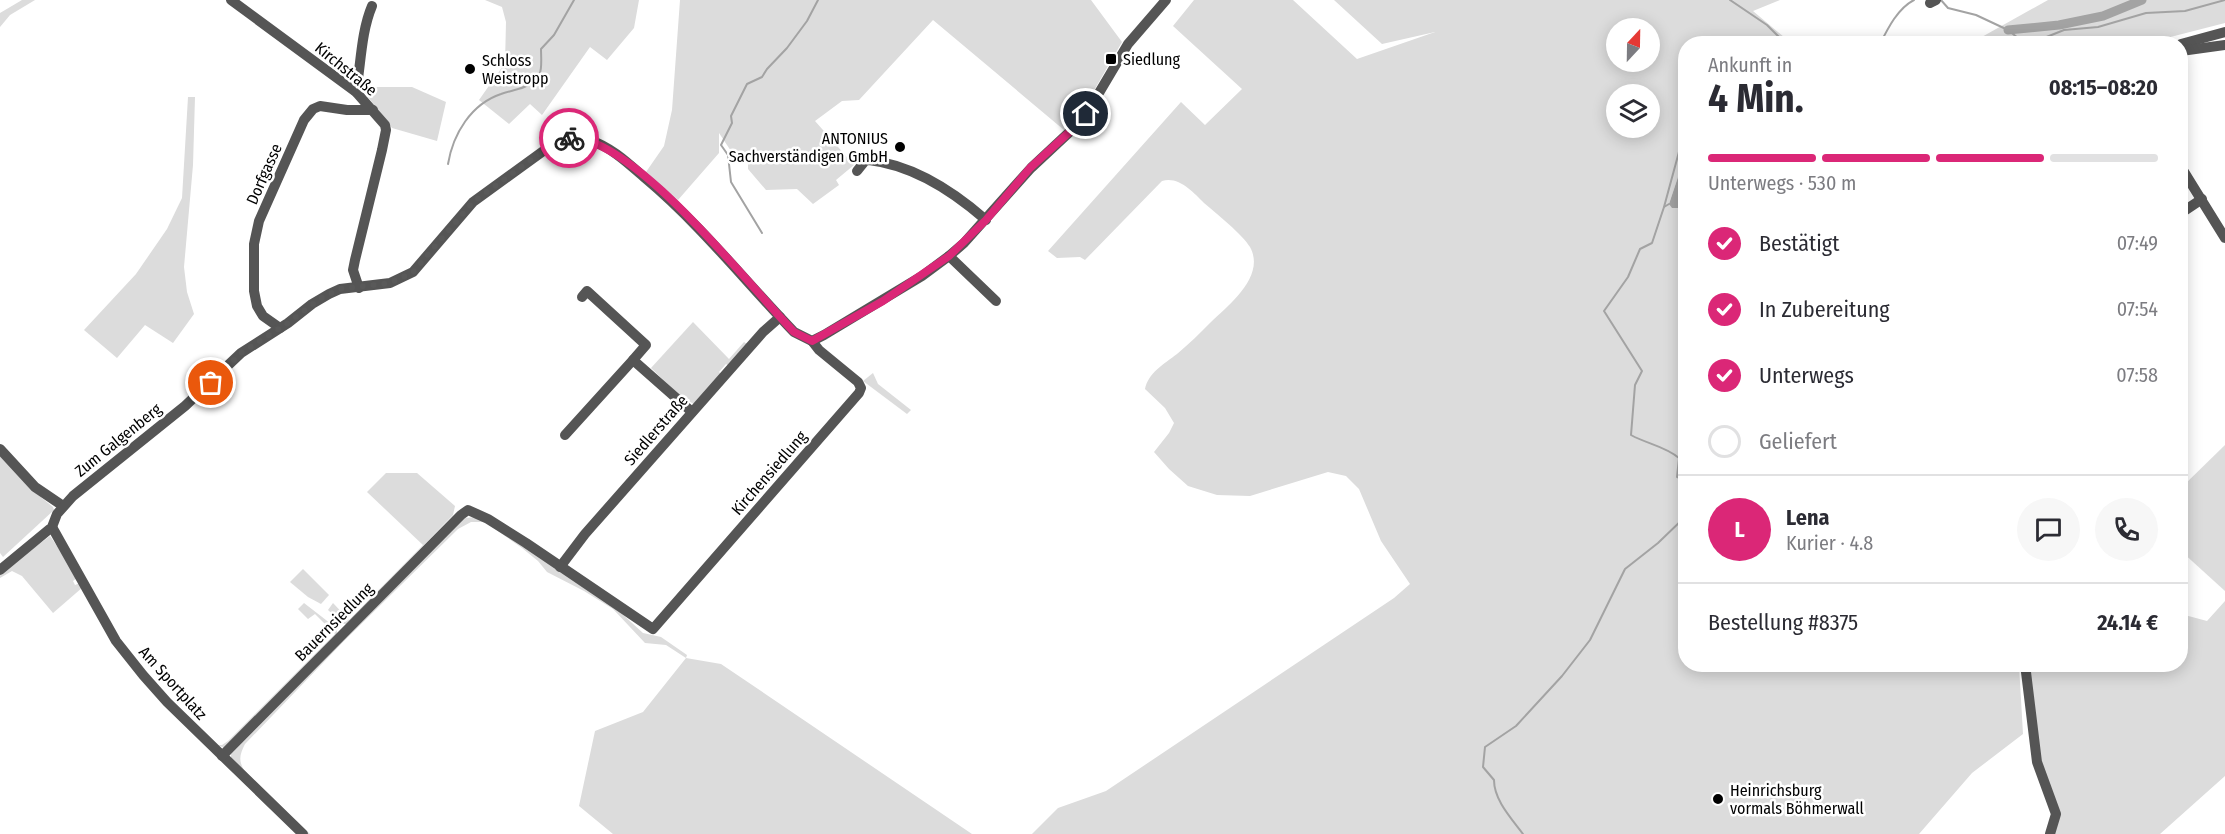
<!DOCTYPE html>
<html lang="de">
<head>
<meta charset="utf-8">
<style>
	body { margin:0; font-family:"Fira Sans Condensed",sans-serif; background:#f7f7f7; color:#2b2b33; height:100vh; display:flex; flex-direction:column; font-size:22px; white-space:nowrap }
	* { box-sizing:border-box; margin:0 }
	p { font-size:20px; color:#7c7c81 }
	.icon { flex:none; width:33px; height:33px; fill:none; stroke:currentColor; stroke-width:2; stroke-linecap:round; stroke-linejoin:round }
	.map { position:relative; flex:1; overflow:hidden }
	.details { position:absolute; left:1678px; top:36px; width:510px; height:636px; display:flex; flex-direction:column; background:#fff; border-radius:24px; box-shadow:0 3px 15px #0003 }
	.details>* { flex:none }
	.needle { width:39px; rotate:22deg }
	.tools { position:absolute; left:1606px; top:18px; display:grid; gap:12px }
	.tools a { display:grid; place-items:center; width:54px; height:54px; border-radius:50%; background:#fff; box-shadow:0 3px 15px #0003; font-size:30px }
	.pin { position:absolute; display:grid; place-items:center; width:51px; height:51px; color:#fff; margin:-26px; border:3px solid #fff; border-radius:50%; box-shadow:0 2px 6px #0007 }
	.courier { position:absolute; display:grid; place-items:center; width:60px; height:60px; margin:-30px; border:4px solid #db2777; border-radius:50%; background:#fff; color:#222; box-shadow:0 2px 8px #0007 }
	.overview em { font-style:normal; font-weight:700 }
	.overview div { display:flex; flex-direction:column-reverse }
	.overview { display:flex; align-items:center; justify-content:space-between; height:102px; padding:0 30px }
	h1 { font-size:39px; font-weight:700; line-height:45px }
	.bar { display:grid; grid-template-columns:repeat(4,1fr); gap:9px 6px; align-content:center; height:72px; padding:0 30px }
	.bar i { height:8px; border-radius:4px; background:#e1e1e2 }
	.bar .current { background:#db2777 }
	.bar p { grid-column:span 4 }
	.line { display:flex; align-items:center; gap:15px; padding:0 30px; border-top:2px solid #e1e1e2 }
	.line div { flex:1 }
	.round { display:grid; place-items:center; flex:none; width:63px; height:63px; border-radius:32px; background:#f7f7f7 }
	ol { padding:0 30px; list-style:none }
	li { display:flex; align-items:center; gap:18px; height:66px }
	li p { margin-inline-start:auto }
	li .icon { padding:6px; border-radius:50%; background:#db2777; color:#fff; stroke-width:4 }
	li:last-child { color:#7c7c81 }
	li i { width:33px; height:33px; border:3px solid #e1e1e2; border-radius:50% }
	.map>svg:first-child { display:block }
	.green { fill:#dcdcdc; fill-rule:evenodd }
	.water { fill:#a3a3a3 }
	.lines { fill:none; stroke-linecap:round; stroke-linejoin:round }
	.stream { stroke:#a3a3a3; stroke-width:2 }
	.canal { stroke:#a3a3a3; stroke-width:9 }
	.minor { stroke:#555; stroke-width:10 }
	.done { stroke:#595959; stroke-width:6; stroke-dasharray:0 10.8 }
	.route { stroke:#db2777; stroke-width:8 }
	.poi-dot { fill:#000; stroke:#fff; stroke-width:2 }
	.labels { text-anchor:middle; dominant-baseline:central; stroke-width:5; stroke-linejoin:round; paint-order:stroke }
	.poi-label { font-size:16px; fill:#000; stroke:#fff; text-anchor:start }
	.street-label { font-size:16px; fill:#000; stroke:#fff }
</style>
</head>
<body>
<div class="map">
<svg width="2225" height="834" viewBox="0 0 2225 834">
	<rect width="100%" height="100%" fill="#fff"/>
	<g class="green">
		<polygon points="22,0 35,0 10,15 0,27 0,13"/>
		<polygon points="485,0 639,0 634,28 607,60 590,47 542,115 530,104 509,124 479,100 505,63 506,22 502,7"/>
		<polygon points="680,0 1091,0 1122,42 1089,99 1077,118 1071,117 1066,120 1070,125 1064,130 933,20 859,100 842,101 815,121 854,165 836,180 839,185 813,204 797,189 766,190 748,169 748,159 735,157 719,133 719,153 678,200 646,172 664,146 672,110"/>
		<path d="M1194,0h99l64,59 78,-27 -53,12 -48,-44h446l-27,11 31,26 -2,6 -96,1v109l-17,51 9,4 8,-7v463l333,1 4,69 -51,39 -53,61h-887l26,-26 48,-17 288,-193 16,-14 -29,-43 -22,-52 -13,-13 -18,-4 -78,24 -33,-1 -29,-9 -19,-17 -15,-17 15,-19 5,-10 -9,-15 -20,-19c3,-16 19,-25 32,-35 12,-10 23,-21 34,-32 18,-17 55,-46 39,-75 -7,-12 -34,-34 -46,-44 -11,-11 -25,-27 -42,-22l-77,79 -5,-3 -23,1 -9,-7 133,-149 24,23 37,-36 -69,-63zM1617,28h33v34h-33zM1617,94h33v34h-33z"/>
		<polygon points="2048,0 2225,0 2225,23 2147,43 1971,43"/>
		<polygon points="369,87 412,87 446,102 437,141 392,128 368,97"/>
		<polygon points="188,97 195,97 193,165 184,267 187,292 194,314 173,343 145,325 117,358 84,330 136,274 167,229 182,198"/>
		<polygon points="693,322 729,359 744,342 747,344 729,366 726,364 719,372 721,374 695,405 677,393 651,368"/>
		<polygon points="873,373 878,384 911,410 907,414 863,381"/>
		<polygon points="2225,445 2225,591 2181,551 2181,488"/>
		<polygon points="0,453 32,490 53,507 54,510 3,557 0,553"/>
		<polygon points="386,473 417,473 455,506 453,515 347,624 343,624 328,610 333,603 349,620 423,545 367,492"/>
		<path d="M477,517l8,3 135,92 23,21 18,4 26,18 -1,3 35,6 251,170h-359l-34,-28 16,-75 48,-19 43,-54 -20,-13 -21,-2 -32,-34 -29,-18 -37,-19 -9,-11 -16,-13 -37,-26h-14l-13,7 -114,112 -99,103c-5,10 -7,16 -1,26l66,64h-4l-75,-76v-4l233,-236z"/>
		<polygon points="50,536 78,577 73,581 75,585 80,583 83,587 53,613 22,576 12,571 0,578 0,573"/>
		<polygon points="303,569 329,595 321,604 308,597 290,582"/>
		<polygon points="2225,601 2225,776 2160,834 2050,834 2056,814 2037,762 2025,665 2181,664 2181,614 2207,621"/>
		<polygon points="304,603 335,627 338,634 224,748 218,745 222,745 228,741 335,634 315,614 308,619 298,609"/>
	</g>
	<polygon class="water" points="1686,153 1686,201 1678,208 1672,208 1669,204"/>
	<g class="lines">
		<g class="stream">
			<polyline points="1730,0 1767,25 1785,43"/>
			<polyline points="1941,0 1948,8 1976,15 2008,30 2023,42 2039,40 2064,30 2098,27 2146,13 2185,11 2225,0"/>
			<polyline points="1785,44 1789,38 1808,37 1833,44"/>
			<path d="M1880,44c8,-16 18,-36 34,-44"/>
			<path d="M1686,132l-3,5 -19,70 -12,36 -12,6 -12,28 -24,34 38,60 -7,14 -4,50c16,9 34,11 48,23l-2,19 9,3"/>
			<path d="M448,164c5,-30 23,-60 53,-70 11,-4 25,-5 35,-14 7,-7 5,-21 5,-31l13,-14 20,-35"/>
			<polyline points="1664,207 1669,204"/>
			<polyline points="762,233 731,182 728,155 721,145 732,123 731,116 747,84 762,77 767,69 787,48 807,21 818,0"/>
			<path d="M1523,834c-12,-16 -29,-34 -29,-54l-11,-13 2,-20 31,-21 46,-50 28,-36 35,-71 33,-26 28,-27"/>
		</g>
		<polyline class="canal" points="2008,30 2059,25 2103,16 2142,0"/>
		<g class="minor">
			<polyline points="231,0 356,92 385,125 386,130 382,150 355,260 353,270 359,288"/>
			<polyline points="1930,3 1936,0"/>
			<polyline points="2181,44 2225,32"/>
			<polyline points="2181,51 2225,45"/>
			<path d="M356,92c5,-28 5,-60 16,-86"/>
			<polyline points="2181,167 2225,238"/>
			<path d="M857,171l8,-10 4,-1c43,5 85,32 117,60"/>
			<polyline points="2181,213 2202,199"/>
			<polyline points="949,256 996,301"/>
			<polyline points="582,297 587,291 646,345 633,360"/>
			<polyline points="280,328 263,316 257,306 254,291 254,244 259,221 304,120 313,109 320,106 347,110 373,110"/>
			<polyline points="2181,434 2183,469 2181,481"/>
			<polyline points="565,435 633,360 692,412"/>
			<polyline points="0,449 35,487 63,506"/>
			<polyline points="52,527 116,641 143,675 167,702 303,834"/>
			<polyline points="560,567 585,534 763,332 780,317"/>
			<path d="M0,570l52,-43 5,-13 16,-18 112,-90 56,-53 47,-30 24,-19 17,-10 11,-5 50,-6 23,-11 60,-70 80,-58c12,-5 23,-7 36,-4 21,6 39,23 56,38 56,47 99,102 149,154l18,9 12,-6 98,-59 27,-20 15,-13 67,-75 45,-42 17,-23 35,-59 38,-44"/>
			<polyline points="2025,664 2037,762 2056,814 2050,834"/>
			<polyline points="222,756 461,515 468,510 488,519 526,543 653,629 859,393 861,388 858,382 819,350 812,341"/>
		</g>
	</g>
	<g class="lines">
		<polyline class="done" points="211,383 241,353 288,323 321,298 340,289 390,283 413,272 473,202 553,144 569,138"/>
		<path class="route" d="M569,138c63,-4 181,149 225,194l18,9 71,-40 66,-45 37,-36 44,-52 46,-42 10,-12"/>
	</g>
	<g class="poi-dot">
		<rect x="1105" y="53" width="12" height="12" rx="3"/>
		<circle cx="470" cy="69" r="6"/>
		<circle cx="900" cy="147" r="6"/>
		<circle cx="1718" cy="799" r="6"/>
	</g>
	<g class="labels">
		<g class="poi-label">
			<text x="1123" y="59">Siedlung</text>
			<text x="482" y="60">Schloss<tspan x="482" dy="18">Weistropp</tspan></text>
			<text x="888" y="138" text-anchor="end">ANTONIUS<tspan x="888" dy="18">Sachverständigen GmbH</tspan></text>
			<text x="1730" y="790">Heinrichsburg<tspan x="1730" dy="18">vormals Böhmerwall</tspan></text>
		</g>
		<g class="street-label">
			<text transform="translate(346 69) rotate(39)">Kirchstraße</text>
			<text transform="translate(264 174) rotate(-66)">Dorfgasse</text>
			<text transform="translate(656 430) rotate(-49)">Siedlerstraße</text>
			<text transform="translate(118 440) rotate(-39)">Zum Galgenberg</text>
			<text transform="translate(769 473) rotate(-49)">Kirchensiedlung</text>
			<text transform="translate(334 622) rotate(-45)">Bauernsiedlung</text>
			<text transform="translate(173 683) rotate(48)">Am Sportplatz</text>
		</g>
	</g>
</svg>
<div class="tools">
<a><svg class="needle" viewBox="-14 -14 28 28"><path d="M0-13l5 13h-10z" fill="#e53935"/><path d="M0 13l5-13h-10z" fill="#7c7c81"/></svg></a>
<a><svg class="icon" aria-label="layers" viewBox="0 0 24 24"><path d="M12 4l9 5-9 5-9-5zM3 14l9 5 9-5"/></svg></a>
</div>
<div class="pin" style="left:211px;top:383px;background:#ea580c"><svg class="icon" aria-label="bag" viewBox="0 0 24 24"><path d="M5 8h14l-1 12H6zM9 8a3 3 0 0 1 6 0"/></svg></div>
<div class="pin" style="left:1086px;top:114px;background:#1f2937"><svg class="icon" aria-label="home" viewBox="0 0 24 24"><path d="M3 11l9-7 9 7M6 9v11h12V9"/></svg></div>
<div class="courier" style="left:569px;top:138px"><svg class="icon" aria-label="bike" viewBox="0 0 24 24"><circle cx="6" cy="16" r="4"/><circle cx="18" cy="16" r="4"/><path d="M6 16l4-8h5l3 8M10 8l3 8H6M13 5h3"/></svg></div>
<section class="details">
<div class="overview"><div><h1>4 Min.</h1><p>Ankunft in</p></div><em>08:15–08:20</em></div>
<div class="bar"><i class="current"></i><i class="current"></i><i class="current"></i><i></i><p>Unterwegs · 530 m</p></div>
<ol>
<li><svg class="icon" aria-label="check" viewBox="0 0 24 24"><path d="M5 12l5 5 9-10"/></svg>Bestätigt<p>07:49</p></li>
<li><svg class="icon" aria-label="check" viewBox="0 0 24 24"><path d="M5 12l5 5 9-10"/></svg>In Zubereitung<p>07:54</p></li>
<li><svg class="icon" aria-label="check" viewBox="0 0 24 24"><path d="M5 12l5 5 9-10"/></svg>Unterwegs<p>07:58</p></li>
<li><i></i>Geliefert</li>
</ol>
<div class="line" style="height:108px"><b class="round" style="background:#db2777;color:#fff">L</b><div><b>Lena</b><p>Kurier · 4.8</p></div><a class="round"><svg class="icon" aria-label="chat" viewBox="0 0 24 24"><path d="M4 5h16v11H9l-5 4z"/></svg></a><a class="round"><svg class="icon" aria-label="phone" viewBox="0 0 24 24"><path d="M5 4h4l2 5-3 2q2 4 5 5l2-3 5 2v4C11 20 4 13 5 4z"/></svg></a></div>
<div class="line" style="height:78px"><div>Bestellung #8375</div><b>24.14 €</b></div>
</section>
</div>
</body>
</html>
